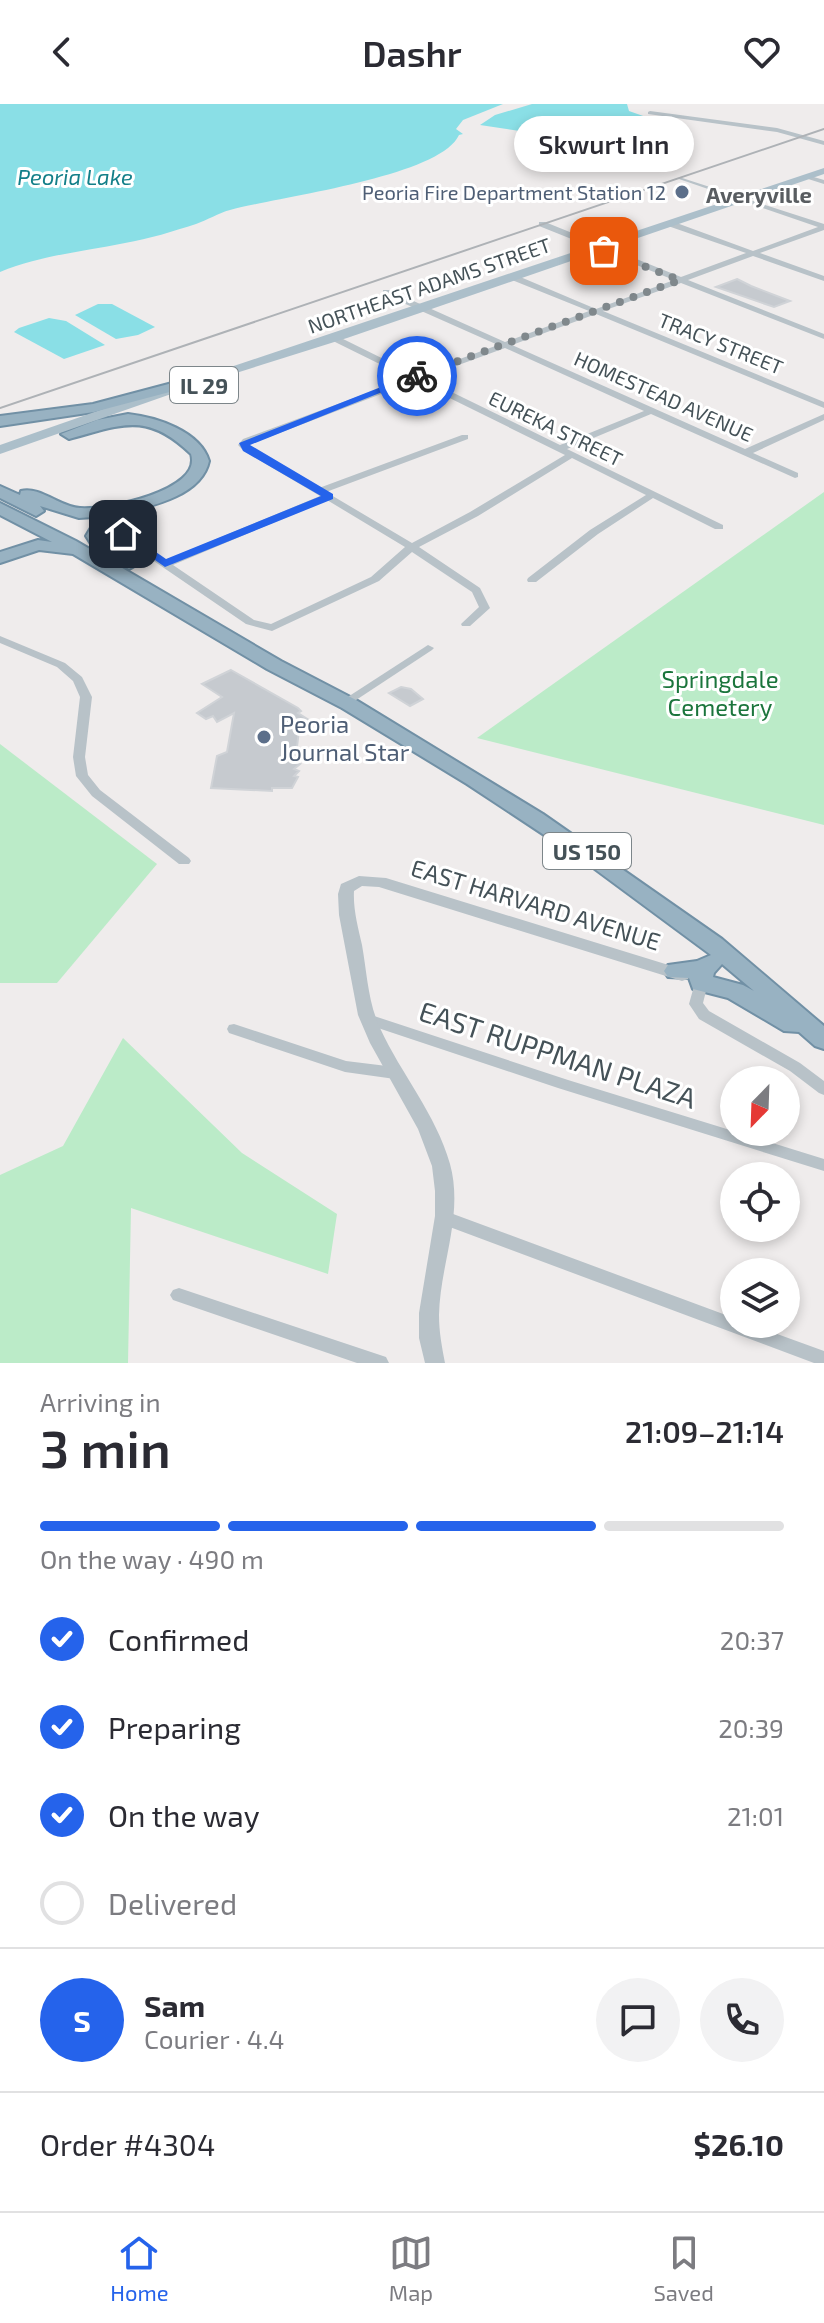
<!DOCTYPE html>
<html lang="en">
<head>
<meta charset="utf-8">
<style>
	body { margin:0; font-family:"Exo 2",sans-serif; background:#f2f2f3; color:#2b2b33; height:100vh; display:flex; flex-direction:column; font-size:30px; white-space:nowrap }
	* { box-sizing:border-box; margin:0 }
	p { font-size:26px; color:#7c7c81 }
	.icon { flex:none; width:44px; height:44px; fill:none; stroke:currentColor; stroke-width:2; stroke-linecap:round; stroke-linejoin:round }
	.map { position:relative; height:1259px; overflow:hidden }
	.sheet { display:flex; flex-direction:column; background:#fff; flex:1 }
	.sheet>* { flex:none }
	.needle { width:52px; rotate:203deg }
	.buttons { position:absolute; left:720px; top:962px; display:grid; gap:16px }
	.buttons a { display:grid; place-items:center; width:80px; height:80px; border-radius:50%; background:#fff; box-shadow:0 4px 12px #0003; font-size:40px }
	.pin { position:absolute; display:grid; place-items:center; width:68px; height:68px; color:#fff; margin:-34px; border-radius:16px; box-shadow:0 4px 12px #0006 }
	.courier { position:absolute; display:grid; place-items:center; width:80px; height:80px; margin:-40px; border:6px solid #2563eb; border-radius:50%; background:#fff; color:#222; box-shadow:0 2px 10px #0007 }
	.bubble { position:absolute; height:56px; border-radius:28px; background:#fff; box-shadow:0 4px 12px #0003; font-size:26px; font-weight:600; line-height:56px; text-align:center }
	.overview em { font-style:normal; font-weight:600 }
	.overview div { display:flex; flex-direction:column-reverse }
	.overview { display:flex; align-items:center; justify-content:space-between; height:136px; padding:0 40px }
	h1 { font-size:52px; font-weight:600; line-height:60px }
	.bar { display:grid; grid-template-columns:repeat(4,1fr); gap:12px 8px; align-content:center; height:96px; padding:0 40px }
	.bar i { height:10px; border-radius:6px; background:#e1e1e2 }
	.bar .selected { background:#2563eb }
	.bar p { grid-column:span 4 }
	.line { display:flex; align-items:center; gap:20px; padding:0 40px; border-top:2px solid #e1e1e2 }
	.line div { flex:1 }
	.round { display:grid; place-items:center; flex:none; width:84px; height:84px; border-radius:42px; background:#f2f2f3 }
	ol { padding:0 40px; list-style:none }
	li { display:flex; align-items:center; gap:24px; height:88px }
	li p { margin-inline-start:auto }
	li .icon { padding:8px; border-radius:50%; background:#2563eb; color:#fff; stroke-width:4 }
	li:last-child { color:#7c7c81 }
	li i { width:44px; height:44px; border:4px solid #e1e1e2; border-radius:50% }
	header { display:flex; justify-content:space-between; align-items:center; height:104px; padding:0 40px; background:#fff; font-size:36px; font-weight:600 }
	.dock { display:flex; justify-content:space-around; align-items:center; height:112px; border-top:2px solid #e1e1e2; background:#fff; font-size:22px; color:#7c7c81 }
	.dock a { display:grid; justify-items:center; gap:4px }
	.dock .selected { color:#2563eb }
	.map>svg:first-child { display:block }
	.green { fill:#bbebc8 }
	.water { fill:#8adfe6 }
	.building { fill:#c6cacf; stroke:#d0d3d7; stroke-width:2 }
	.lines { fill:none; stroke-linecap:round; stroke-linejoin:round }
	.trunk-casing { stroke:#7190a5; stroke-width:4 }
	.minor { fill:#b8c2c8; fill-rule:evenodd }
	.tertiary { fill:#b8c2c8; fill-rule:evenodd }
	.primary { fill:#acbfca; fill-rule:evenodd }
	.trunk { fill:#98b2c2; fill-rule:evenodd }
	.rail { stroke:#aeb2b6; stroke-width:2 }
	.route { fill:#2563eb }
	.done { stroke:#80888c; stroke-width:8; stroke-dasharray:0 14.4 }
	.service-dot { fill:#5c6f8a; stroke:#fff; stroke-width:3 }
	.labels { text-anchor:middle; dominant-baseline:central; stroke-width:6; stroke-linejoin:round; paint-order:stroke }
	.far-service-label { font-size:20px; fill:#4e5e75; stroke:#fff; text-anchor:end }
	.far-street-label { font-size:20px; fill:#455258; stroke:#fff }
	.far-water-label { font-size:22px; font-style:italic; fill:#137f89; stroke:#fff }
	.far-neighbourhood-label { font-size:22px; font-weight:bold; fill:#595d61; stroke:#fff }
	.shield { fill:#fff; stroke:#7d868a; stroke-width:2 }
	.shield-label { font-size:22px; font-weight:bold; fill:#455258 }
	.park-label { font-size:24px; fill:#1b753c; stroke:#fff }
	.service-label { font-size:24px; fill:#4e5e75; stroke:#fff; text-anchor:start }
	.street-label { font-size:24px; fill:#455258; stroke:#fff }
	.near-street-label { font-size:28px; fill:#455258; stroke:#fff }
</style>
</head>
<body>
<header><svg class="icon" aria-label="back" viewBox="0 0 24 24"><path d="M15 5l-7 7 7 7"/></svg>Dashr<svg class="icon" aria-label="heart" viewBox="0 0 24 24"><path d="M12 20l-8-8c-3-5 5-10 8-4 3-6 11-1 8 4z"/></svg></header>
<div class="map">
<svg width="824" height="1259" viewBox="0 0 824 1259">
	<rect width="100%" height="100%" fill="#efecec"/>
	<g class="green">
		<polygon points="824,388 824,721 477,634"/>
		<polygon points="0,640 157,760 57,879 0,879"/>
		<polygon points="123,934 242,1049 337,1110 328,1170 131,1104 128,1259 0,1259 0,1071 63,1042"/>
	</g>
	<g class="water">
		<path d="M0,0h503l-40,16 -7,9 7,5 -4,1c-19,42 -182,62 -229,75 -12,3 -22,10 -34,14 -22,7 -47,15 -71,19 -43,9 -84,12 -125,29z"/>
		<polygon points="532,0 627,0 629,7 646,13 593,38 480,21 495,11"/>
		<polygon points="98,200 112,200 155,223 138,231 116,235 75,211"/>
		<polygon points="49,214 66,217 105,241 64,255 14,228 19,224"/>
	</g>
	<g class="building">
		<polygon points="737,175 751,182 790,197 774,203 716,183"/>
		<polygon points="231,566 298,604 301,607 298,609 309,616 300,617 296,652 300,654 295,659 300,660 294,665 299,667 294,672 298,673 292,684 272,684 272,687 211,684 217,652 227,648 234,609 217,618 213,612 206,615 197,609 222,593 202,580"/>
		<polygon points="401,583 411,585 423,595 410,602 389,589"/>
	</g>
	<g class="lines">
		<defs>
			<g id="trunk">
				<polygon points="210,269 217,273 215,276 94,308 0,322 0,312 93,300"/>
				<path d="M128,310c28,3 72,17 81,47 -7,34 -56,45 -86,52l5,4c-7,9 -19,8 -25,19l2,3 33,25 -9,5 -36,-22 -7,-11 9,-15 13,-5 -29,2 -39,-12 4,5 -8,5 -36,-18v-12l20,9 1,-4c19,-5 39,16 59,17 25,2 123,-17 111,-54 -45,-43 -69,-29 -122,-15l-8,-5 36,-14z"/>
				<path d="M0,399l76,38 205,120 75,39 187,114 179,125 102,87v23l-9,-3 -16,-14 -15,-1 -56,-33 -35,-9 -4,-11 -21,-1 -4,-6 4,-6 29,-4 14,-6 -123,-91 -121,-80 -125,-76 -75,-39 -194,-115 -34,-4 -39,13v-11l38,-12 14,2 -52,-27zM722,860l32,27 -11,-6 -30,-8 1,-4z"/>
			</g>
		</defs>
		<use href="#trunk" class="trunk-casing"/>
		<g class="minor">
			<polygon points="650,7 777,24 824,37 824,41 777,28 648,10 648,8"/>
			<polygon points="807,71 824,76 824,80 805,74 805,72"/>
			<path d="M679,73l145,47v6l-64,23 64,23v5l-71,-25 -65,24 136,54v5l-143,-56 -78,28 221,91v6l-228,-94 -84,31 233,104 79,-35v6l-71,33 45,20v4l-3,1 -144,-64 -84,35 156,76v4h-8l-62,-31 -55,36 -62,48h-8l-1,-2 1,-2 62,-48 56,-35 -74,-37 -94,58 -59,31 61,41 10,20 -20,18h-8l-1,-2 18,-17 -7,-15 -60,-40 -33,29 -107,50 -26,-7 -123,-84 -5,-7 1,-2h8l4,5 35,24 154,-64 -76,-45 -6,-6 5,-6 165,-61 -77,-38v-4h6l79,39 82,-30 -115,-51v-4h6l116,52 84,-31 -77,-31v-4h6l78,33 78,-29 -135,-54v-4h6l136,55 65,-24 -78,-27v-4h6l79,29 65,-24 -139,-48zM505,244l139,63 -84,34 -137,-67zM415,277l150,74 -95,57 -58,31 -86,-51 142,-53v-4h-6l-143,53 -71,-43zM327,396l78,47 -34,30 -100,47 -17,-4 -81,-55z"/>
			<polygon points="0,532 65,559 82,573 92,593 85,653 88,671 100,686 189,754 191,757 189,760 179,760 92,692 76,672 73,653 80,593 73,577 57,563 0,539"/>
			<polygon points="428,541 434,544 432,546 350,600 346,602 340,598"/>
			<polygon points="701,874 706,875 708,879 703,899 709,907 800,959 824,977 824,991 819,989 790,967 699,915 689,900 696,875"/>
			<polygon points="368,910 568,976 824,1055 824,1067 558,984 363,919 361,915 363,911"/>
			<polygon points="234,920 346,957 395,963 400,965 403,969 400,973 395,975 345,968 229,929 227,925 229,921"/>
			<polygon points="445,1107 734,1214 734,1220 750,1220 824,1247 824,1259 814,1259 439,1119 437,1114 439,1109"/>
			<polygon points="179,1184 386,1253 389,1259 357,1259 173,1196 170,1191 173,1186"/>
		</g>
		<path class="tertiary" d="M359,772l27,2 302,93 2,4 -2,4 -6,2 -303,-94 -17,-1 -8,5c-1,18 4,36 8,54 5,28 6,57 18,83 21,46 56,86 70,136 14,51 -10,100 -11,151 0,17 3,32 6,48h-20l-6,-25v-25l16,-97v-25l-3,-25 -14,-37 -48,-86 -12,-28 -19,-100 -1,-21 3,-10z"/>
		<g class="primary">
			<polygon points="824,64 824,70 347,234 198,281 186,278"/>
			<polygon points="169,282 174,283 174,289 0,350 0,341"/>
		</g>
		<use href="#trunk" class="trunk"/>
		<polyline class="rail" points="0,304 824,25"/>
	</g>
	<polygon class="route" points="414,270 422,272 250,341 333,390 333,395 165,463 118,430 127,428 166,455 321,392 243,347 239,339"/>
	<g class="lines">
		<polyline class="done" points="417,272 680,176 604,147"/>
	</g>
	<g class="service-dot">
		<circle cx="682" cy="88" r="8"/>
		<circle cx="264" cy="633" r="8"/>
	</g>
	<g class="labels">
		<g class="far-service-label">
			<text x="666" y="88">Peoria Fire Department Station 12</text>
		</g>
		<g class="far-street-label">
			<text transform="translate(429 181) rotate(-19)">NORTHEAST ADAMS STREET</text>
			<text transform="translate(721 239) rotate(22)">TRACY STREET</text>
			<text transform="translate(664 292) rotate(24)">HOMESTEAD AVENUE</text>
			<text transform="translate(556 324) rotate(26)">EUREKA STREET</text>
		</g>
		<g class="far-water-label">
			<text x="75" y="72">Peoria Lake</text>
		</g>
		<g class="far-neighbourhood-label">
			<text x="759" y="90">Averyville</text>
		</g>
		<g class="shield">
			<rect x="170" y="263" width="68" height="36" rx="6"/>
			<rect x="543" y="729" width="88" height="36" rx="6"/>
		</g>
		<g class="shield-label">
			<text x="204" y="281">IL 29</text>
			<text x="587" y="747">US 150</text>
		</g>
		<g class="park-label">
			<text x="720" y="574">Springdale<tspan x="720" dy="28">Cemetery</tspan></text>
		</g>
		<g class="service-label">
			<text x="280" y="619">Peoria<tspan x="280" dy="28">Journal Star</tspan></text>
		</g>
		<g class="street-label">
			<text transform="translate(536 800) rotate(17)">EAST HARVARD AVENUE</text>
		</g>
		<g class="near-street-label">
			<text transform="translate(558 950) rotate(18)">EAST RUPPMAN PLAZA</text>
		</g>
	</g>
</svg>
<div class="buttons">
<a><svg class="needle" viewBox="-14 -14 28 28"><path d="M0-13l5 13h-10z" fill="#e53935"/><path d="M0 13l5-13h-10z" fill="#7c7c81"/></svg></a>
<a><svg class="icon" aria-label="locate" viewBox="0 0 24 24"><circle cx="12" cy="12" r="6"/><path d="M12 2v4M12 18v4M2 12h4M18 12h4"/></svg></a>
<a><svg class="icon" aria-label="layers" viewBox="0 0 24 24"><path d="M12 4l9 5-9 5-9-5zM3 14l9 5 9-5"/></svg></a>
</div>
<div class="pin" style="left:604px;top:147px;background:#ea580c"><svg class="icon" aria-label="bag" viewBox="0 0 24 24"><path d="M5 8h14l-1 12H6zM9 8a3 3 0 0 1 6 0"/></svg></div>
<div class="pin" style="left:123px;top:430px;background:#1f2937"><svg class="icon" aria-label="home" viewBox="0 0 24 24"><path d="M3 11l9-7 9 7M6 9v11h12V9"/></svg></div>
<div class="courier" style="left:417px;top:272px"><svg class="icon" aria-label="bike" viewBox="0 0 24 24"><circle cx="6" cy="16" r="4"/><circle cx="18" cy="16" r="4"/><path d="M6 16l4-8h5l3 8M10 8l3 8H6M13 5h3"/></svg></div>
<div class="bubble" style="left:514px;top:12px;width:180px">Skwurt Inn</div>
</div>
<section class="sheet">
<div class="overview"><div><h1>3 min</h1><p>Arriving in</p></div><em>21:09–21:14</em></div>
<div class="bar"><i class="selected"></i><i class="selected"></i><i class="selected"></i><i></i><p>On the way · 490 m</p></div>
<ol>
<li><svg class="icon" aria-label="check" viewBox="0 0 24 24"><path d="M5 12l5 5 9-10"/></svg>Confirmed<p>20:37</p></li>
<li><svg class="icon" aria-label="check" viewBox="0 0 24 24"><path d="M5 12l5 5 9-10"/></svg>Preparing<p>20:39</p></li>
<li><svg class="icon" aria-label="check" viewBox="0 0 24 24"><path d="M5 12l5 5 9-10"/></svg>On the way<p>21:01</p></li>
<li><i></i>Delivered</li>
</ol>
<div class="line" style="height:144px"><b class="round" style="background:#2563eb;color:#fff">S</b><div><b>Sam</b><p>Courier · 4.4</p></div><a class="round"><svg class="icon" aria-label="chat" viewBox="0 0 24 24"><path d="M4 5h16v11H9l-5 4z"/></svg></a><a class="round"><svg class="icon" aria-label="phone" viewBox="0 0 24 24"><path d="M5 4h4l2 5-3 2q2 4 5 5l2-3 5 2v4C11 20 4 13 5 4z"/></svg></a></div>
<div class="line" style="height:104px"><div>Order #4304</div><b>$26.10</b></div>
</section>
<nav class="dock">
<a class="selected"><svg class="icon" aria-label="home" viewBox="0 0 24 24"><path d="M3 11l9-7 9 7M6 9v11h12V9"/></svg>Home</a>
<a><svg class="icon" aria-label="map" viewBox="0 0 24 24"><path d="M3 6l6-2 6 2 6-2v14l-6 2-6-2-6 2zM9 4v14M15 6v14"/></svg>Map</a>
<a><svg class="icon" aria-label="saved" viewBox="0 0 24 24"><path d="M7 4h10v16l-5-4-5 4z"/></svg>Saved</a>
</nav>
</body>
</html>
